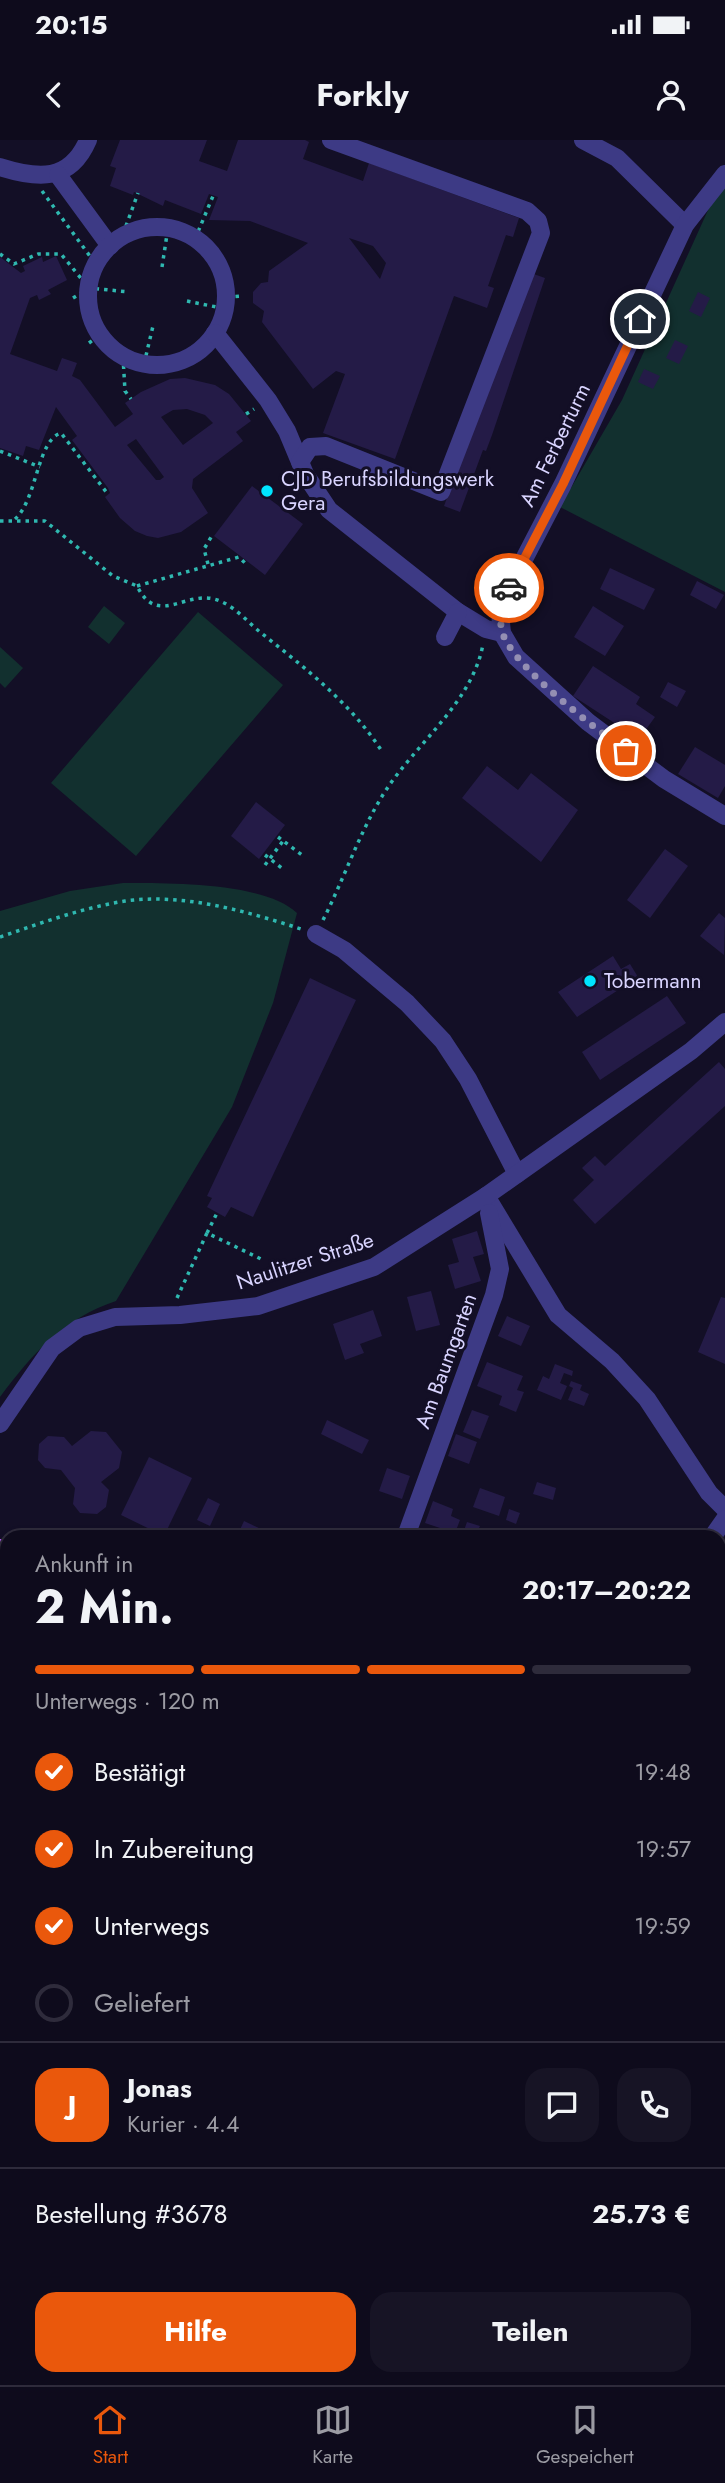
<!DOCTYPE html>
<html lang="de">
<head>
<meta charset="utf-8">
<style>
	body { margin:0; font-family:Jost,sans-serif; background:#171425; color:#f1f3f6; height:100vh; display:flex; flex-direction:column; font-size:26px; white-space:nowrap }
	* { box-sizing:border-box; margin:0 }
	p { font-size:23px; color:#9b9ba3 }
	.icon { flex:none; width:38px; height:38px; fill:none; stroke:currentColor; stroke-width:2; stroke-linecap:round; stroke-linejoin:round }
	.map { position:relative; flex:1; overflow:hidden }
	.side { position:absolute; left:0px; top:1390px; width:726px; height:856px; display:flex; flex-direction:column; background:#0e0b1c; border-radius:21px 21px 0 0; box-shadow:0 4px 10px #0003,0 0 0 2px #2e2b3b }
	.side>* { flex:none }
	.pin { position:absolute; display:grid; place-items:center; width:60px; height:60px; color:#fff; margin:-30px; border:4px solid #fff; border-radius:50%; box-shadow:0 2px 7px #0007 }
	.courier { position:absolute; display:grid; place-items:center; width:70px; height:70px; margin:-35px; border:5px solid #ea580c; border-radius:50%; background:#fff; color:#222; box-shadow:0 2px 9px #0007 }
	.head em { font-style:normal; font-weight:700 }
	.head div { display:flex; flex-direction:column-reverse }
	.head { display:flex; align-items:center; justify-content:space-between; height:119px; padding:0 35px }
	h1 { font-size:46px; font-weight:700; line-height:52px }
	.bar { display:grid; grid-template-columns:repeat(4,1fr); gap:10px 7px; align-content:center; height:84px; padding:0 35px }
	.bar i { height:9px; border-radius:5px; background:#2e2b3b }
	.bar .selected { background:#ea580c }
	.bar p { grid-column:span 4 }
	.line { display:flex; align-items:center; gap:18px; padding:0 35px; border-top:2px solid #2e2b3b }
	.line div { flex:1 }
	.round { display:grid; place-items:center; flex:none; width:74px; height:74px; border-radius:21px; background:#171425 }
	ol { padding:0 35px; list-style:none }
	li { display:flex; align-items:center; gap:21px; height:77px }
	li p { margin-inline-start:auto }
	li .icon { padding:7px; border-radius:50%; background:#ea580c; color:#fff; stroke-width:4 }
	li:last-child { color:#9b9ba3 }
	li i { width:38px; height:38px; border:4px solid #2e2b3b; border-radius:50% }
	.cta { display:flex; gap:14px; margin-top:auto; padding:14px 35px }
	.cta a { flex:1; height:80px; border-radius:21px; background:#ea580c; color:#fff; font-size:28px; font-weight:700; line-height:80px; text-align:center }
	.cta a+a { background:#171425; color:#f1f3f6 }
	.status { display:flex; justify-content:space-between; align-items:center; height:49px; padding:0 35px; background:#0e0b1c; direction:ltr }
	.status svg { height:19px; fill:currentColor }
	header { display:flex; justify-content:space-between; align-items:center; height:91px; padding:0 35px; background:#0e0b1c; font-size:32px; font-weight:700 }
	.tab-bar { display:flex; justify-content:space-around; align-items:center; height:98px; border-top:2px solid #2e2b3b; background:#0e0b1c; font-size:19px; color:#9b9ba3 }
	.tab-bar a { display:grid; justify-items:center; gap:4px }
	.tab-bar .selected { color:#ea580c }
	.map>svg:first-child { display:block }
	.green { fill:#12302f }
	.building { fill:#241b47; fill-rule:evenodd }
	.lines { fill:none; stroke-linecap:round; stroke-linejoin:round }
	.path { stroke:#2fb8b0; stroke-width:3.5; stroke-dasharray:3.5 5; stroke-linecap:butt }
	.minor { stroke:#3d3a85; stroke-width:18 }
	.major { stroke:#c25bff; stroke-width:18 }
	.done { stroke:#948fb3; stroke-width:7; stroke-dasharray:0 12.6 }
	.route { stroke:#ea580c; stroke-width:9 }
	.poi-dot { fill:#00e5ff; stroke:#130f26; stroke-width:2.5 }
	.labels { text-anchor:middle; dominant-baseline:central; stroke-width:6; stroke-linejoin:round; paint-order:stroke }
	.street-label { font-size:21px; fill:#d9d4ff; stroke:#130f26 }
	.poi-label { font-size:21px; fill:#d9d4ff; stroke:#130f26; text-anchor:start }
</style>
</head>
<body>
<div class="status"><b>20:15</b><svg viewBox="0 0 49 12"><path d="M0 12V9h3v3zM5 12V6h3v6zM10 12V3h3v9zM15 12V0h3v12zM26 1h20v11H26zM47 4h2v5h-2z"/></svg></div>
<header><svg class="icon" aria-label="back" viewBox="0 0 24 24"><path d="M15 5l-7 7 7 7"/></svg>Forkly<svg class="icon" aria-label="person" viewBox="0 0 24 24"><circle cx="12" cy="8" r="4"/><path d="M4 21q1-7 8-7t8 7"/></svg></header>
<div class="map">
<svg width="725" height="2245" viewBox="0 0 725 2245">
	<rect width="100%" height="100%" fill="#130f26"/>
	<g class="green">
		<polygon points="725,47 725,452 560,367 622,260 709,68"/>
		<polygon points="104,466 125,483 109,504 88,487"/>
		<polygon points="198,472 283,545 136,716 51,643"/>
		<polygon points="0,507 23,528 5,548 0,543"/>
		<path d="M123,743c44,0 142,-1 174,30l-24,90 -41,104 -116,194c-52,17 -84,53 -116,96v-486l70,-20z"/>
		<polygon points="0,1435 7,1441 7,1538 0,1536"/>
		<polygon points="719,1725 725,1726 725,1842 719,1840"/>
		<polygon points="719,1869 725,1873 725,2245 548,2245 548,2238 719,2238"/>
	</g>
	<g class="building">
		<path d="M120,0h87l-8,21 28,10 11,-31h67l4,2 -6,17 60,22 6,-18 150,55 -6,19 -7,-2 -18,51 6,2 -7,20 -33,-12 -59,163 -72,-26 22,-59 -9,-3 -23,18 -51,-67 2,-11 -11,-8v-11l8,-9 7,-1 1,-11 39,-28 -58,-22 -41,-1 9,-23 -9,-3 -8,20 -36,-14 -2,6 -29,-14 -1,3 -23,-9 6,-18 -6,-2zM349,98l24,8 13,17 -6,16z"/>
		<path d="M56,116l11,24 -19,10 3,4 -12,6 -2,-5 -7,3 -20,56 47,17 5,-13 15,5 -5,13 8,4 35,47 18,-13 -8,-11 16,-11 29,-13 15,-1 30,7 14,9 22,27 -15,11 7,9 -50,38 -1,9 16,25 -27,19 -23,6 -11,-2 -12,-5 -15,-13 -15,-21 5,-4 -2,-5 -36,-48 5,-4 -21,-29 -17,43 -13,-4 -3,10 -23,-8v-191l21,16 4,-2 -2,-5 19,-9 1,5zM187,269l18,6 8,8 -30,22 -22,-28 12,-7zM136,299l28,38 -4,3h-4l-29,-35z"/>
		<polygon points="528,132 545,138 492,295 486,311 483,310 460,372 444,366"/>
		<polygon points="698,152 710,158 701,177 689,171"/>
		<polygon points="675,200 688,206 679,224 666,218"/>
		<polygon points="644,229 660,236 653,249 638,242"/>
		<polygon points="252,346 303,384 265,435 214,396"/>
		<polygon points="610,428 655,449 644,470 600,449"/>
		<polygon points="697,441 724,455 716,469 690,455"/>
		<polygon points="593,466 624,486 605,516 574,497"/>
		<polygon points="593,526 640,557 636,564 655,577 639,599 573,556"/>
		<polygon points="668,542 686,551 677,567 660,557"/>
		<polygon points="695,607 725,625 725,646 718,658 678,634"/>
		<polygon points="487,626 518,650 531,633 578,670 541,722 462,658"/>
		<polygon points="256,662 285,685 259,719 231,696"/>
		<polygon points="665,709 688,726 650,778 627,760"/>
		<polygon points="719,773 725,778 724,815 700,796"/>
		<polygon points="613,816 621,829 630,824 638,837 577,877 558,852"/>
		<polygon points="310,838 356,860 253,1077 231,1067 225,1077 207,1067 212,1058 207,1056"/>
		<polygon points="667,856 686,883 600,940 582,912"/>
		<polygon points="719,922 725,929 725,966 595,1084 573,1060 594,1040 582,1028 595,1016 605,1026"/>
		<polygon points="477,1091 484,1114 473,1117 481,1141 455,1149 448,1125 459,1122 452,1099"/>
		<polygon points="431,1151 440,1185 416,1191 407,1157"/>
		<polygon points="721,1157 725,1158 725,1224 698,1212"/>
		<polygon points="373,1170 382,1196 360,1204 364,1213 345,1220 333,1184"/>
		<polygon points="507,1176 530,1186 521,1206 498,1196"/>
		<polygon points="487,1222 523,1236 517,1250 524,1252 516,1272 499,1265 502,1256 477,1246"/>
		<polygon points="555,1224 573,1231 572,1236 564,1233 560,1243 567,1246 561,1260 537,1250 543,1236 549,1239"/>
		<polygon points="571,1241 582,1245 580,1250 589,1254 584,1266 568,1260 573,1248 569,1246"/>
		<polygon points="472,1270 489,1276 480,1299 463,1292"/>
		<polygon points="327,1280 369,1300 362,1314 321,1294"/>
		<polygon points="91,1291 106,1292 122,1312 119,1328 101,1342 109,1350 106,1367 97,1374 80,1373 73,1364 75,1348 61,1330 45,1328 38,1320 39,1304 48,1296 64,1297 72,1306"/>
		<polygon points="456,1294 477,1302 469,1324 448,1316"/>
		<polygon points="149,1317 192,1338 164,1396 121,1375"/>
		<polygon points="387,1328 410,1336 402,1359 379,1351"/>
		<polygon points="537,1342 556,1348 553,1360 533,1354"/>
		<polygon points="480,1348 505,1357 499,1376 473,1367"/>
		<polygon points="208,1358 220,1364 210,1386 197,1380"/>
		<polygon points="433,1361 453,1369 451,1376 460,1380 455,1393 425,1383"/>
		<polygon points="509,1369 520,1373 516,1384 506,1380"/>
		<polygon points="244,1381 276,1396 237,1396"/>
		<polygon points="467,1382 480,1386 477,1392 480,1396 462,1396"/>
		<polygon points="6,1938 7,1938 7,2089 0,2087 0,1965"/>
		<polygon points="0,2119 7,2121 7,2140 0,2139"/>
		<polygon points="189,2238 246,2238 245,2245 189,2245"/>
		<polygon points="289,2238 323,2238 322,2245 287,2245"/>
	</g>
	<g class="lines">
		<g class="path">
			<polyline points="42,51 95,123"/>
			<polyline points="123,94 138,53"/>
			<polyline points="195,99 213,56"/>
			<polyline points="0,114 14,124 38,114 61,114 89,148"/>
			<polyline points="162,127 168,88"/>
			<polyline points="227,157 241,156"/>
			<polyline points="73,158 89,148 129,152"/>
			<polyline points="187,161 226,169"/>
			<polyline points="89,203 100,195"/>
			<polyline points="123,217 125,251 131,259"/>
			<polyline points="144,224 153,186"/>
			<polyline points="246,274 254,269"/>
			<polyline points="0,311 40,327"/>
			<path d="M15,379c22,-19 22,-79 46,-86l46,60"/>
			<path d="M0,381h45l68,55 24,10c22,44 51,-1 85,16 14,6 27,21 38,30 45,36 92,72 123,121"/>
			<polyline points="208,424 204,409 213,394"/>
			<polyline points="137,446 239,417 245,423"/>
			<polyline points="278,697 302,715"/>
			<polyline points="265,715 283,729"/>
			<polyline points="265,725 283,701"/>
			<path d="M323,780c22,-43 37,-90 63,-130 31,-47 87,-89 97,-146"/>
			<path d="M0,797c41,-14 82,-29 125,-36 58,-8 121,10 176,28"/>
			<polyline points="207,1093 217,1073"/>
			<polyline points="177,1158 207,1093 261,1119"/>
		</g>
		<g class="minor">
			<polyline points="583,0 617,18 685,85"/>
			<path d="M0,27c38,12 70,15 88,-27"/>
			<polyline points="725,34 685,85 563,344 509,448 500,473 502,493 516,517 588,582 664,639 725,676"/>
			<polyline points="58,35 110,106"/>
			<circle cx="157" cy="156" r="69"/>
			<polyline points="215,193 268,260 287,291 305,334 329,370 458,472 486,489 502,493"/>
			<polyline points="300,322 310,307 326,306 441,352 541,93 538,81 527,71 331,0"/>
			<polyline points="445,497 458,472"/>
			<polyline points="316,794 344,810 407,863 443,901 468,939 517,1034"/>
			<polyline points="486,1056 558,1175 612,1221 647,1259 709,1353 725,1369"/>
			<polyline points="0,1284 52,1208 79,1188 115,1177 180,1175 258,1166 374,1127 486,1056 691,911 725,882"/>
			<polyline points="406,1396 494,1155 500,1129 489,1073"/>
			<polyline points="713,1396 725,1379"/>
			<polyline points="0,1731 7,1732"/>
			<polyline points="0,2102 7,2104"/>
		</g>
		<g class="major">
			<polyline points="0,1408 7,1412"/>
			<polyline points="719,1857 725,1861"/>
		</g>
	</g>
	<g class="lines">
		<path class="done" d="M509,448c-5,15 -11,27 -7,43 8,34 95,98 124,120"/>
		<polyline class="route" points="509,448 563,344 640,179"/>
	</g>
	<g class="poi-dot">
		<circle cx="267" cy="351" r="7"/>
		<circle cx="590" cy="841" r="7"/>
	</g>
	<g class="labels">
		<g class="street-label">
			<text transform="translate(555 305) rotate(-64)">Am Ferberturm</text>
			<text transform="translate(305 1121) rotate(-18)">Naulitzer Straße</text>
			<text transform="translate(446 1221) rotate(-70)">Am Baumgarten</text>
		</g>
		<g class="poi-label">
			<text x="281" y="339">CJD Berufsbildungswerk<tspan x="281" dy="24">Gera</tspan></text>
			<text x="604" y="841">Tobermann</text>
		</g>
	</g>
</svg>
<div class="pin" style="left:626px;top:611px;background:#ea580c"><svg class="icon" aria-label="bag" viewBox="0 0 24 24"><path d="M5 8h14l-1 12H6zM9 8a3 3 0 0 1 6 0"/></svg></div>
<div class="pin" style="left:640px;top:179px;background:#1f2937"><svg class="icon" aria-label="home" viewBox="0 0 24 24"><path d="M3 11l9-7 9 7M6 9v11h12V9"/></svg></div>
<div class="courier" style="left:509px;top:448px"><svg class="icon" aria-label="car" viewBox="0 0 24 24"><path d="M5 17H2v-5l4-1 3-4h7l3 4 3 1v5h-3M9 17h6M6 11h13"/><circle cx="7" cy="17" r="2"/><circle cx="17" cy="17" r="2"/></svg></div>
<section class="side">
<div class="head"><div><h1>2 Min.</h1><p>Ankunft in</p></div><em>20:17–20:22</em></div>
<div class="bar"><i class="selected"></i><i class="selected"></i><i class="selected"></i><i></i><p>Unterwegs · 120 m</p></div>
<ol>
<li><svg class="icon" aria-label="check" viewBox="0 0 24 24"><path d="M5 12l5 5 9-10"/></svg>Bestätigt<p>19:48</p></li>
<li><svg class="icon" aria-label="check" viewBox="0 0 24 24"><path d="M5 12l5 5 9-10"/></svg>In Zubereitung<p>19:57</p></li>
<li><svg class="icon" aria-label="check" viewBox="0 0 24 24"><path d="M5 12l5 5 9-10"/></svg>Unterwegs<p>19:59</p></li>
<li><i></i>Geliefert</li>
</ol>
<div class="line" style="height:126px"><b class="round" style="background:#ea580c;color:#fff">J</b><div><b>Jonas</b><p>Kurier · 4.4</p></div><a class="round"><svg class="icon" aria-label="chat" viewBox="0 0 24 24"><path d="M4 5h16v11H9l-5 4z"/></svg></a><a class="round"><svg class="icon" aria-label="phone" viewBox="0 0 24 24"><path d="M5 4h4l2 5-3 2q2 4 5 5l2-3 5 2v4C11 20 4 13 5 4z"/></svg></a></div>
<div class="line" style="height:91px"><div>Bestellung #3678</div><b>25.73 €</b></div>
<div class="cta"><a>Hilfe</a><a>Teilen</a></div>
</section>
</div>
<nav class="tab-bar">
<a class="selected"><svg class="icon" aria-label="home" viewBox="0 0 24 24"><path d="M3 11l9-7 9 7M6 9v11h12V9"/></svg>Start</a>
<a><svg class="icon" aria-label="map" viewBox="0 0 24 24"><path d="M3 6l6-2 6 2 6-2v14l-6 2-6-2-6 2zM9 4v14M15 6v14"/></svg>Karte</a>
<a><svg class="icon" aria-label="saved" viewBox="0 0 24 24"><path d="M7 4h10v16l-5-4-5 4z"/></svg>Gespeichert</a>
</nav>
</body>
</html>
